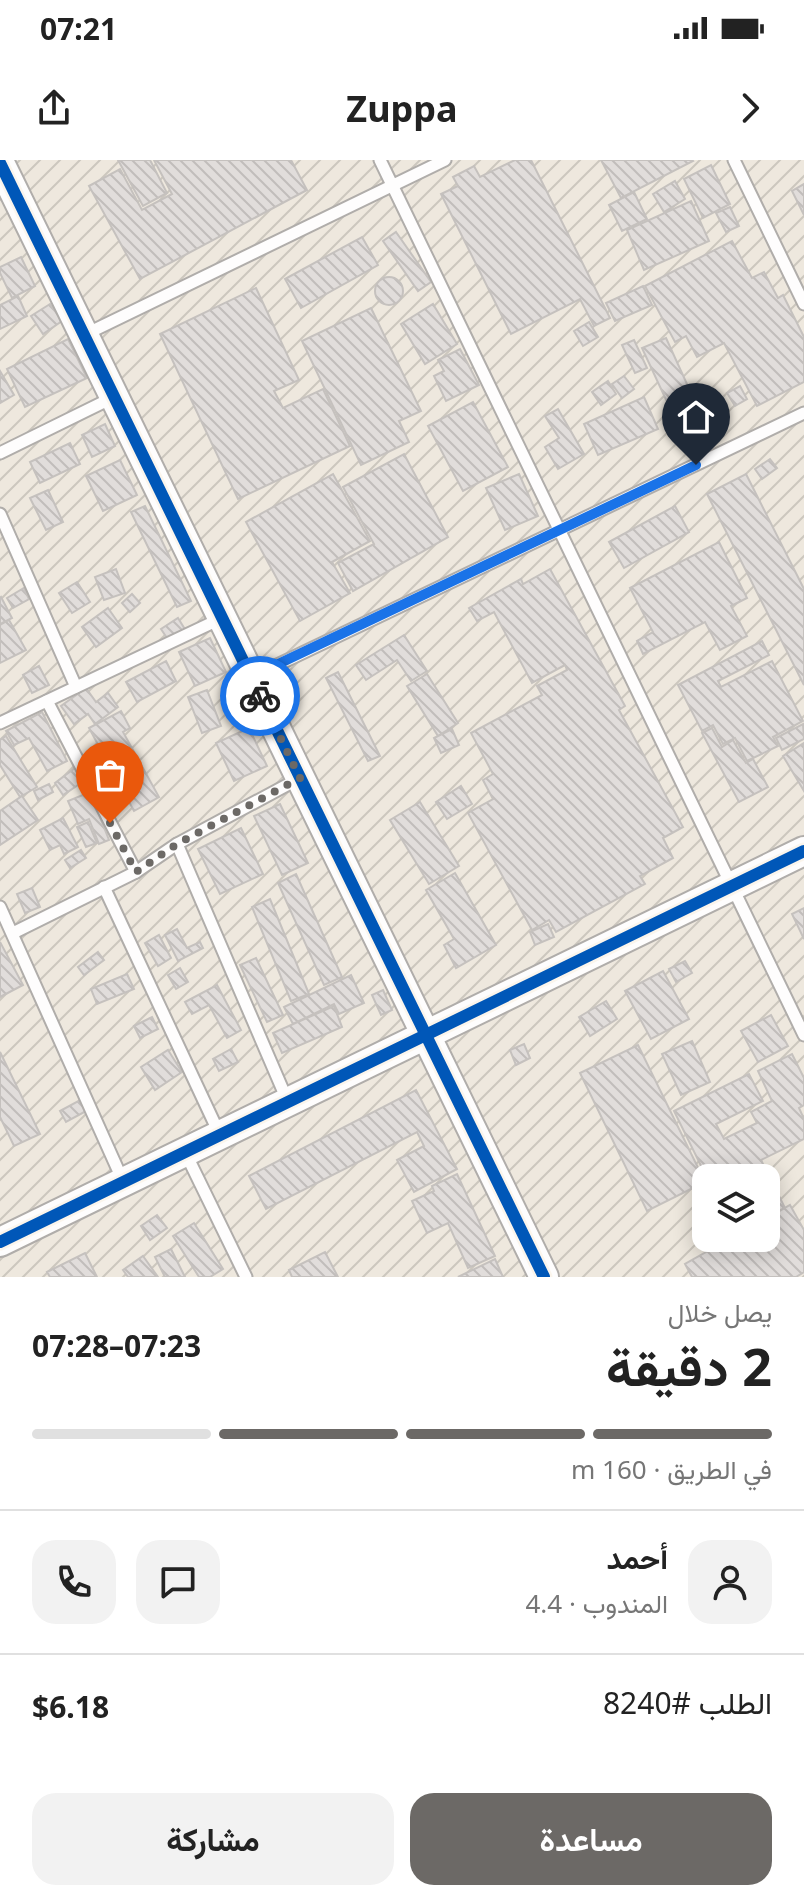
<!DOCTYPE html>
<html lang="ar">
<head>
<meta charset="utf-8">
<style>
	body { margin:0; font-family:"Noto Sans",Vazirmatn,sans-serif; background:#f2f2f2; color:#222; direction:rtl; height:100vh; display:flex; flex-direction:column; font-size:30px; white-space:nowrap }
	* { box-sizing:border-box; margin:0 }
	p { font-size:26px; color:#767676 }
	.icon { flex:none; width:44px; height:44px; fill:none; stroke:currentColor; stroke-width:2; stroke-linecap:round; stroke-linejoin:round }
	.map { position:relative; height:1117px; overflow:hidden; direction:ltr }
	.sheet { display:flex; flex-direction:column; background:#fff; flex:1 }
	.sheet>* { flex:none }
	.fabs { position:absolute; left:692px; top:1004px; display:grid; gap:16px }
	.fabs a { display:grid; place-items:center; width:88px; height:88px; border-radius:16px; background:#fff; box-shadow:0 4px 20px #0003; font-size:40px }
	.pin { position:absolute; display:grid; place-items:center; width:68px; height:68px; color:#fff; margin:-82px -34px; border-radius:50% 50% 50% 0; rotate:-45deg; box-shadow:0 0 8px #0007 }
	.pin .icon { rotate:45deg }
	.courier { position:absolute; display:grid; place-items:center; width:80px; height:80px; margin:-40px; border:6px solid #1a73e8; border-radius:50%; background:#fff; color:#222; box-shadow:0 2px 10px #0007 }
	.summary em { font-style:normal; font-weight:700 }
	.summary div { display:flex; flex-direction:column-reverse }
	.summary { display:flex; align-items:center; justify-content:space-between; height:136px; padding:0 32px }
	h1 { font-size:52px; font-weight:700; line-height:60px }
	.bar { display:grid; grid-template-columns:repeat(4,1fr); gap:12px 8px; align-content:center; height:96px; padding:0 32px }
	.bar i { height:10px; border-radius:6px; background:#e0e0e0 }
	.bar .selected { background:#6c6966 }
	.bar p { grid-column:span 4 }
	.line { display:flex; align-items:center; gap:20px; padding:0 32px; border-top:2px solid #e0e0e0 }
	.line div { flex:1 }
	.round { display:grid; place-items:center; flex:none; width:84px; height:84px; border-radius:24px; background:#f2f2f2 }
	.action { display:flex; gap:16px; margin-top:auto; padding:16px 32px }
	.action a { flex:1; height:92px; border-radius:24px; background:#6c6966; color:#fff; font-size:32px; font-weight:700; line-height:92px; text-align:center }
	.action a+a { background:#f2f2f2; color:#222 }
	.status { display:flex; justify-content:space-between; align-items:center; height:56px; padding:0 40px; background:#fff; direction:ltr }
	.status svg { height:22px; fill:currentColor }
	header { display:flex; justify-content:space-between; align-items:center; height:104px; padding:0 32px; background:#fff; font-size:36px; font-weight:700 }
	.map>svg:first-child { display:block }
	.industrial { fill:url(#industrial-furrows); fill-rule:evenodd }
	.building { fill:url(#building-back-hatch); stroke:#c5c1be; stroke-width:2 }
	.lines { fill:none; stroke-linecap:round; stroke-linejoin:round }
	.service-casing { stroke:#b0adaa; stroke-width:15 }
	.tertiary-casing { stroke:#b0adaa; stroke-width:32 }
	.service { stroke:#fefdfd; stroke-width:11 }
	.tertiary { stroke:#fefdfd; stroke-width:28 }
	.cycleway-casing { stroke:#fbf5ec; stroke-width:17 }
	.cycleway { stroke:#0057b8; stroke-width:12 }
	.done { stroke:#6c6966; stroke-width:8; stroke-dasharray:0 14.4 }
	.route { stroke:#1a73e8; stroke-width:10 }
</style>
</head>
<body>
<div class="status"><b>07:21</b><svg viewBox="0 0 49 12"><path d="M0 12V9h3v3zM5 12V6h3v6zM10 12V3h3v9zM15 12V0h3v12zM26 1h20v11H26zM47 4h2v5h-2z"/></svg></div>
<header><svg class="icon" aria-label="forward" viewBox="0 0 24 24"><path d="M9 5l7 7-7 7"/></svg>Zuppa<svg class="icon" aria-label="share" viewBox="0 0 24 24"><path d="M12 15V3M7 8l5-5 5 5M5 13v7h14v-7"/></svg></header>
<div class="map">
<svg width="804" height="1117" viewBox="0 0 804 1117">
	<defs>
		<pattern id="industrial-furrows" width="10" height="10" patternUnits="userSpaceOnUse" patternTransform="scale(2)"><rect width="10" height="10" fill="#eee8de"/><path d="M-1 1l2-2M0 10L10 0M9 11l2-2" fill="none" stroke="#ccc7be"/></pattern>
		<pattern id="building-back-hatch" width="6" height="6" patternUnits="userSpaceOnUse" patternTransform="scale(2)"><rect width="6" height="6" fill="#e1dddb"/><path d="M-1 5l2 2M0 0l6 6M5-1l2 2" fill="none" stroke="#c1bdbb"/></pattern>
	</defs>
	<rect width="100%" height="100%" fill="#f8f4f0"/>
	<path class="industrial" d="M0,0h804v1117h-804zM706,1018h60v60h-60z"/>
	<g class="building">
		<polygon points="118,0 150,0 167,33 143,46"/>
		<polygon points="154,0 291,0 307,30 140,119 89,26 120,9 142,50 172,34"/>
		<polygon points="515,0 531,0 610,158 594,166 580,139 511,174 441,34 458,26 453,17 474,6 480,17"/>
		<polygon points="601,0 692,0 693,1 621,38"/>
		<polygon points="711,5 730,44 703,58 684,19"/>
		<polygon points="675,21 685,39 664,52 653,34"/>
		<polygon points="804,24 804,55 792,31"/>
		<polygon points="634,32 647,59 622,71 609,45"/>
		<polygon points="691,41 709,81 644,110 627,70"/>
		<polygon points="730,47 739,66 726,72 716,53"/>
		<polygon points="396,72 431,122 418,131 383,81"/>
		<polygon points="362,77 378,105 301,148 285,119"/>
		<polygon points="732,81 752,118 764,112 778,138 783,135 804,177 804,222 757,246 724,183 697,197 686,176 675,182 645,126"/>
		<polygon points="21,97 35,126 12,138 0,113 0,107"/>
		<circle cx="389" cy="131" r="14"/>
		<polygon points="643,126 652,145 615,161 606,143"/>
		<polygon points="256,128 299,220 274,231 283,248 323,229 350,286 238,339 160,174"/>
		<polygon points="18,136 27,156 0,169 0,145"/>
		<polygon points="50,144 62,161 43,174 31,156"/>
		<polygon points="433,144 457,184 425,204 401,164"/>
		<polygon points="371,148 421,251 399,261 409,282 361,305 302,181"/>
		<polygon points="589,162 598,177 583,186 574,171"/>
		<polygon points="666,178 697,246 674,257 642,188"/>
		<polygon points="68,179 87,218 25,247 7,209"/>
		<polygon points="634,180 647,208 635,213 622,185"/>
		<polygon points="460,189 479,225 446,241 434,216 444,211 438,200"/>
		<polygon points="0,211 14,235 0,243"/>
		<polygon points="624,216 634,229 622,238 612,224"/>
		<polygon points="608,221 616,234 601,245 592,232"/>
		<polygon points="740,226 747,239 735,246 727,233"/>
		<polygon points="644,237 658,269 598,295 584,264"/>
		<polygon points="473,242 508,307 463,331 428,266"/>
		<polygon points="558,249 584,294 558,309 545,287 559,278 545,256"/>
		<polygon points="105,264 115,286 92,297 82,275"/>
		<polygon points="70,283 80,304 40,323 30,302"/>
		<polygon points="404,294 448,377 353,431 338,403 374,384 343,327"/>
		<polygon points="770,299 777,308 762,319 755,309"/>
		<polygon points="120,300 137,335 103,351 86,316"/>
		<polygon points="333,314 370,381 332,402 350,433 300,461 246,362"/>
		<polygon points="519,314 538,356 505,370 486,328"/>
		<polygon points="746,314 804,429 804,525 707,334"/>
		<polygon points="48,330 63,362 46,370 30,338"/>
		<polygon points="145,346 191,441 177,447 131,352"/>
		<polygon points="675,346 689,372 624,408 609,382"/>
		<polygon points="719,382 747,438 731,446 747,476 720,490 705,462 643,494 637,481 653,472 630,428"/>
		<polygon points="116,409 125,433 104,440 95,417"/>
		<polygon points="550,409 625,546 619,550 683,667 663,678 673,698 640,716 645,724 556,772 549,760 532,770 468,653 493,639 483,620 493,614 471,573 542,535 537,526 567,510 565,505 532,523 494,452 477,461 469,448 521,419 523,424"/>
		<polygon points="77,422 90,442 72,453 59,433"/>
		<polygon points="24,428 29,439 13,448 7,438"/>
		<polygon points="132,434 140,443 130,452 122,443"/>
		<polygon points="1,437 12,458 0,464 0,438"/>
		<polygon points="108,448 122,468 96,487 82,467"/>
		<polygon points="178,458 186,471 169,481 161,469"/>
		<polygon points="9,460 26,490 0,503 0,465"/>
		<polygon points="404,475 427,511 411,521 397,500 366,520 356,505"/>
		<polygon points="210,478 226,512 195,526 179,492"/>
		<polygon points="762,481 769,495 718,521 721,527 772,501 803,561 773,577 778,586 747,601 735,578 723,584 713,565 702,571 678,525"/>
		<polygon points="166,501 176,521 137,542 126,522"/>
		<polygon points="39,506 49,525 32,533 23,515"/>
		<polygon points="338,512 380,596 368,601 326,518"/>
		<polygon points="427,514 458,563 438,576 407,526"/>
		<polygon points="86,528 96,542 108,533 118,547 95,564 88,554 74,564 61,546"/>
		<polygon points="207,530 221,566 202,573 188,537"/>
		<polygon points="121,551 130,568 123,572 159,637 134,651 89,568"/>
		<polygon points="42,552 67,601 47,611 29,578 14,585 6,571"/>
		<polygon points="803,564 804,579 782,590 776,578"/>
		<polygon points="249,568 267,606 234,621 216,583"/>
		<polygon points="712,568 722,587 733,580 746,603 753,599 768,627 739,642 702,573"/>
		<polygon points="452,569 459,585 441,593 434,578"/>
		<polygon points="6,576 37,627 20,637 0,605 0,580"/>
		<polygon points="804,583 804,631 783,596"/>
		<polygon points="75,608 84,621 63,635 55,623"/>
		<polygon points="49,624 53,632 38,640 34,631"/>
		<polygon points="461,626 472,644 447,659 436,642"/>
		<polygon points="90,632 109,680 99,684 89,659 78,664 68,641"/>
		<polygon points="22,636 38,660 0,685 0,651"/>
		<polygon points="420,642 459,706 429,724 390,660"/>
		<polygon points="280,644 308,703 282,715 254,656"/>
		<polygon points="63,658 78,687 64,694 60,685 50,690 40,670"/>
		<polygon points="88,662 97,683 86,687 77,667"/>
		<polygon points="241,668 263,714 220,734 198,689"/>
		<polygon points="81,690 86,698 70,708 65,700"/>
		<polygon points="455,713 496,785 456,808 444,785 454,779 426,730"/>
		<polygon points="296,714 342,817 324,825 278,723"/>
		<polygon points="32,728 40,747 25,753 17,734"/>
		<polygon points="270,739 309,834 291,841 252,747"/>
		<polygon points="804,748 804,779 792,754"/>
		<polygon points="548,764 554,777 535,785 530,772"/>
		<polygon points="177,769 187,788 200,782 203,788 178,801 165,775"/>
		<polygon points="159,775 171,798 158,806 145,783"/>
		<polygon points="0,782 23,825 0,837"/>
		<polygon points="98,792 104,800 84,815 78,807"/>
		<polygon points="256,798 283,855 267,862 240,805"/>
		<polygon points="685,801 692,813 676,822 669,809"/>
		<polygon points="180,808 188,822 176,829 168,815"/>
		<polygon points="663,811 689,859 651,879 625,831"/>
		<polygon points="127,814 134,829 97,844 91,829"/>
		<polygon points="351,815 364,843 339,854 334,844 293,864 284,847"/>
		<polygon points="217,825 241,870 227,878 209,845 192,854 185,842"/>
		<polygon points="383,830 392,850 381,855 372,835"/>
		<polygon points="606,841 617,859 590,876 579,857"/>
		<polygon points="334,846 342,867 282,893 273,873"/>
		<polygon points="771,855 788,886 758,902 741,871"/>
		<polygon points="152,857 158,869 140,878 134,866"/>
		<polygon points="692,881 710,922 681,935 662,894"/>
		<polygon points="524,884 530,898 516,905 510,890"/>
		<polygon points="638,885 705,1022 647,1051 580,913"/>
		<polygon points="231,889 238,902 219,911 213,899"/>
		<polygon points="168,890 182,912 155,930 141,907"/>
		<polygon points="0,892 40,974 14,986 0,957"/>
		<polygon points="792,894 804,918 804,945 799,948 804,959 804,979 761,1000 785,1048 766,1057 766,1018 707,1018 674,951 749,914 763,941 716,964 724,979 757,963 751,952 772,941 758,911"/>
		<polygon points="416,930 457,1009 414,1032 397,1000 424,986 417,972 266,1049 249,1016"/>
		<polygon points="82,939 88,950 66,962 60,951"/>
		<polygon points="457,1014 495,1096 468,1108 448,1063 427,1073 412,1041 434,1031 432,1026"/>
		<polygon points="790,1045 804,1070 804,1112 796,1117 692,1117 685,1104 731,1078 766,1078 766,1059"/>
		<polygon points="157,1055 167,1068 150,1080 141,1066"/>
		<polygon points="194,1063 223,1109 210,1117 199,1117 173,1076"/>
		<polygon points="171,1089 185,1117 165,1117 155,1097"/>
		<polygon points="325,1092 338,1117 292,1117 289,1110"/>
		<polygon points="85,1093 97,1117 50,1117 47,1112"/>
		<polygon points="143,1096 158,1117 128,1117 123,1110"/>
		<polygon points="495,1099 503,1117 458,1117"/>
	</g>
	<g class="lines">
		<defs>
			<g id="service">
				<polyline points="380,0 804,875"/>
				<polyline points="734,0 804,144"/>
				<polyline points="84,175 445,0"/>
				<polyline points="0,293 114,237"/>
				<polyline points="0,354 76,527"/>
				<polyline points="252,517 804,253"/>
				<polyline points="47,541 136,712"/>
				<polyline points="0,563 220,459"/>
				<polyline points="177,684 288,942"/>
				<polyline points="104,727 219,973"/>
				<polyline points="0,747 123,1021"/>
				<polyline points="13,773 136,712 177,684 300,618"/>
				<polyline points="185,992 246,1117"/>
			</g>
			<g id="tertiary">
				<polyline points="0,3 544,1117"/>
				<polyline points="0,1082 804,691"/>
			</g>
		</defs>
		<use href="#service" class="service-casing"/>
		<use href="#tertiary" class="tertiary-casing"/>
		<use href="#service" class="service"/>
		<use href="#tertiary" class="tertiary"/>
		<defs>
			<g id="cycleway">
				<polyline points="0,3 544,1117"/>
				<polyline points="0,1082 804,691"/>
			</g>
		</defs>
		<use href="#cycleway" class="cycleway-casing"/>
		<use href="#cycleway" class="cycleway"/>
	</g>
	<g class="lines">
		<polyline class="done" points="110,663 136,712 177,684 300,618 260,536"/>
		<polyline class="route" points="260,536 251,517 696,305"/>
	</g>
</svg>
<div class="fabs">
<a><svg class="icon" aria-label="layers" viewBox="0 0 24 24"><path d="M12 4l9 5-9 5-9-5zM3 14l9 5 9-5"/></svg></a>
</div>
<div class="pin" style="left:110px;top:663px;background:#ea580c"><svg class="icon" aria-label="bag" viewBox="0 0 24 24"><path d="M5 8h14l-1 12H6zM9 8a3 3 0 0 1 6 0"/></svg></div>
<div class="pin" style="left:696px;top:305px;background:#1f2937"><svg class="icon" aria-label="home" viewBox="0 0 24 24"><path d="M3 11l9-7 9 7M6 9v11h12V9"/></svg></div>
<div class="courier" style="left:260px;top:536px"><svg class="icon" aria-label="bike" viewBox="0 0 24 24"><circle cx="6" cy="16" r="4"/><circle cx="18" cy="16" r="4"/><path d="M6 16l4-8h5l3 8M10 8l3 8H6M13 5h3"/></svg></div>
</div>
<section class="sheet">
<div class="summary"><div><h1>2 دقيقة</h1><p>يصل خلال</p></div><em>07:23–07:28</em></div>
<div class="bar"><i class="selected"></i><i class="selected"></i><i class="selected"></i><i></i><p>في الطريق · 160 m</p></div>
<div class="line" style="height:144px"><a class="round"><svg class="icon" aria-label="person" viewBox="0 0 24 24"><circle cx="12" cy="8" r="4"/><path d="M4 21q1-7 8-7t8 7"/></svg></a><div><b>أحمد</b><p>المندوب · 4.4</p></div><a class="round"><svg class="icon" aria-label="chat" viewBox="0 0 24 24"><path d="M4 5h16v11H9l-5 4z"/></svg></a><a class="round"><svg class="icon" aria-label="phone" viewBox="0 0 24 24"><path d="M5 4h4l2 5-3 2q2 4 5 5l2-3 5 2v4C11 20 4 13 5 4z"/></svg></a></div>
<div class="line" style="height:104px"><div>الطلب #8240</div><b>$6.18</b></div>
<div class="action"><a>مساعدة</a><a>مشاركة</a></div>
</section>
</body>
</html>
